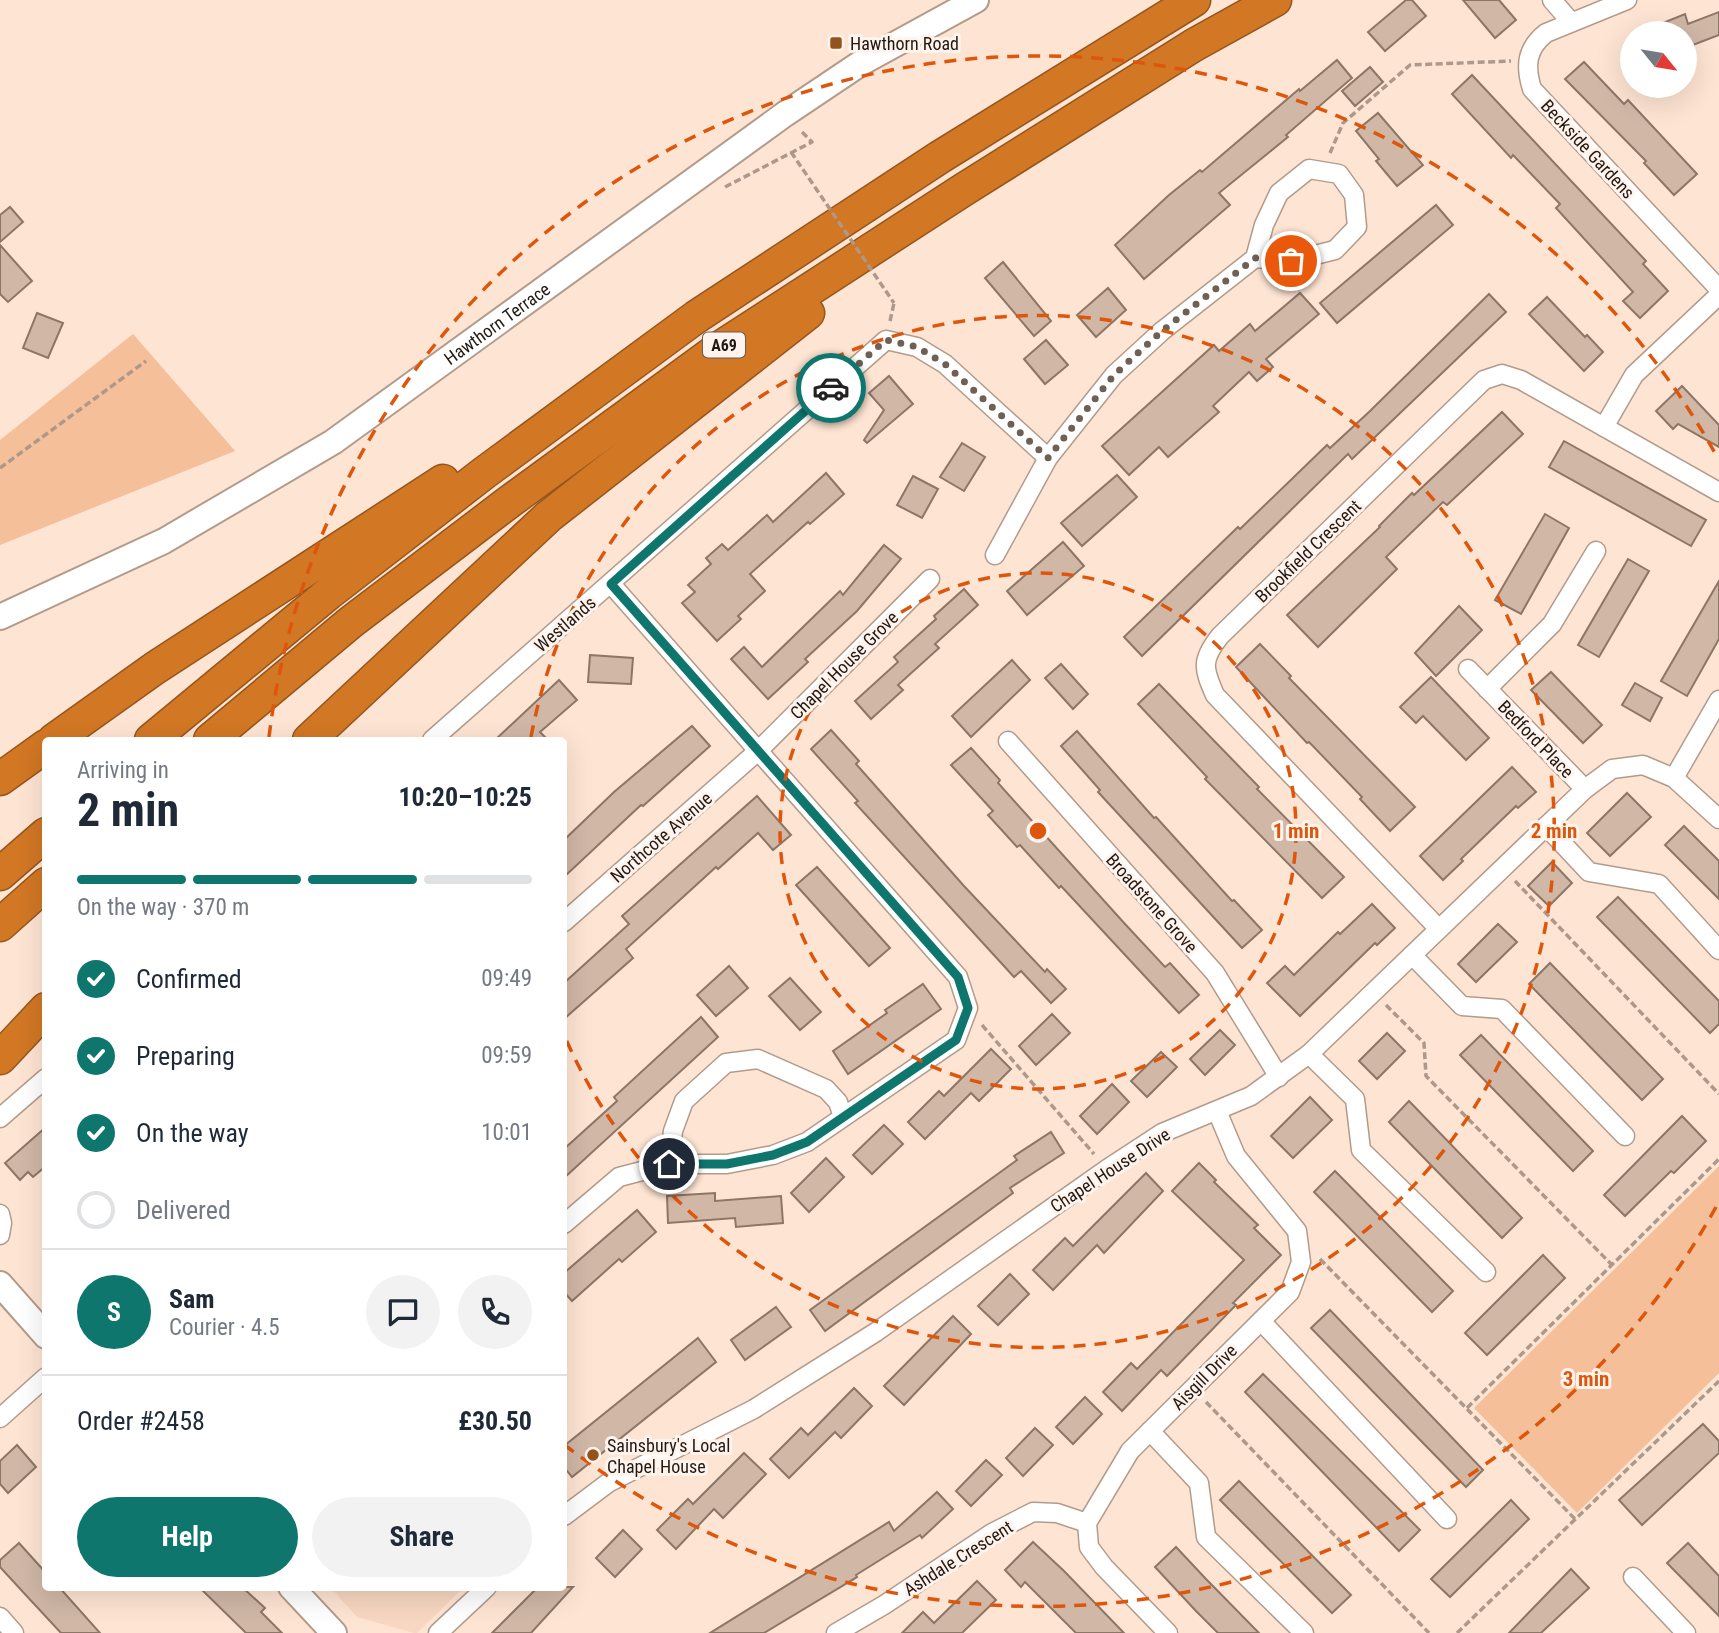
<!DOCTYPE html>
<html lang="en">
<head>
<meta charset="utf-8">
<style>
	body { margin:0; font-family:"Roboto Condensed",sans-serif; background:#f2f2f3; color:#1f2937; height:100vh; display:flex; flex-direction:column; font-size:26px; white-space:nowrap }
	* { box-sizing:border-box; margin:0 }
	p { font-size:23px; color:#747a83 }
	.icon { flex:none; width:38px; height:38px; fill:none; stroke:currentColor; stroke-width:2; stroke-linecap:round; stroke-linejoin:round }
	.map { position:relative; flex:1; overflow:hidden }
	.drawer { position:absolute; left:42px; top:737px; width:525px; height:854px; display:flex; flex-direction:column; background:#fff; border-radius:7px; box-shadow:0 7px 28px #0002 }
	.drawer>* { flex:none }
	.needle { width:46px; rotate:120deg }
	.buttons { position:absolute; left:1620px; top:21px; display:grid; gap:14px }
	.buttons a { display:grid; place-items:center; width:77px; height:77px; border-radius:50%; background:#fff; box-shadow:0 7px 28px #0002; font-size:35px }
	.pin { position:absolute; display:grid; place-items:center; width:60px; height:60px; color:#fff; margin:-30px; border:4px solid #fff; border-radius:50%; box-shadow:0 2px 7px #0007 }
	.courier { position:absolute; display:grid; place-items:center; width:70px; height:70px; margin:-35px; border:5px solid #0f766e; border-radius:50%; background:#fff; color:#222; box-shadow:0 2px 9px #0007 }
	.headline em { font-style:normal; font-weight:700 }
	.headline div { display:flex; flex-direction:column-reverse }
	.headline { display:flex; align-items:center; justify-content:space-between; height:119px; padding:0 35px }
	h1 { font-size:46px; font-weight:700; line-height:52px }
	.bar { display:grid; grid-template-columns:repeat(4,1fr); gap:10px 7px; align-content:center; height:84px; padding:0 35px }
	.bar i { height:9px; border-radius:5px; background:#e0e1e3 }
	.bar .selected { background:#0f766e }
	.bar p { grid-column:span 4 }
	.line { display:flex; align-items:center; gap:18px; padding:0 35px; border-top:2px solid #e0e1e3 }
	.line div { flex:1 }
	.round { display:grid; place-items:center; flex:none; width:74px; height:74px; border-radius:37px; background:#f2f2f3 }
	ol { padding:0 35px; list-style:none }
	li { display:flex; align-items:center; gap:21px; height:77px }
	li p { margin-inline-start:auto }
	li .icon { padding:7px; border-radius:50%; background:#0f766e; color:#fff; stroke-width:4 }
	li:last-child { color:#747a83 }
	li i { width:38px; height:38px; border:4px solid #e0e1e3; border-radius:50% }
	.action { display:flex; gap:14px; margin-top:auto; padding:14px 35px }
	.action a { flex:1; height:80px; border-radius:42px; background:#0f766e; color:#fff; font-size:28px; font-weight:700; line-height:80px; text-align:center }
	.action a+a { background:#f2f2f3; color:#1f2937 }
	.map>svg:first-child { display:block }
	.built { fill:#f7d7c1 }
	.green { fill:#f4bf99 }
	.building { fill:#d0b7a6; stroke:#8d7666; stroke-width:2 }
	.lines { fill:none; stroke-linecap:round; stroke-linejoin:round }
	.street-casing { stroke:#b39b8b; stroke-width:21 }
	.secondary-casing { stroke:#b39b8b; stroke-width:28 }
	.highway-casing { stroke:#94561e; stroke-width:35 }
	.path { stroke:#ad998c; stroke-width:3.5; stroke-dasharray:7 3.5; stroke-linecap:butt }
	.street { stroke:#fff; stroke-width:18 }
	.secondary { stroke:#fff; stroke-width:24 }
	.highway { stroke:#d27724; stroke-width:32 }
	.path-bridge { stroke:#ad998c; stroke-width:3.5; stroke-dasharray:7 3.5; stroke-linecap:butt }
	.done { stroke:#6f6056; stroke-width:7; stroke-dasharray:0 12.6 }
	.route { stroke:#0f766e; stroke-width:9 }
	.ring { fill:none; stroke:#de560c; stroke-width:3.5; stroke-dasharray:12 9 }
	.poi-dot { fill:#93531c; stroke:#fff4ed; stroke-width:2.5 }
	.labels { text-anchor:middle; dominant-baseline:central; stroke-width:6; stroke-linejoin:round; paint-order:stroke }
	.shield { fill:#fff4ed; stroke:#645b54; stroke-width:2 }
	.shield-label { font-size:16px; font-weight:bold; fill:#221913 }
	.poi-label { font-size:18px; fill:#221913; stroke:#fff4ed; text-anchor:start }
	.street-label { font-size:18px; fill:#221913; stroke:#fff4ed }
	.centre { fill:#de560c; stroke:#fff4ed; stroke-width:3.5 }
	.ring-label { font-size:21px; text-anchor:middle; font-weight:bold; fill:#de560c; stroke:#fff4ed; stroke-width:6; stroke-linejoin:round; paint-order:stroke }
</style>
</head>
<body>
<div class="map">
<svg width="1719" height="1633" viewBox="0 0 1719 1633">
	<rect width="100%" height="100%" fill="#fee4d2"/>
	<polygon class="built" points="330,1587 464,1587 417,1633 414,1633 357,1617"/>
	<g class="green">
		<polygon points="133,334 235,451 0,545 0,440"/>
		<polygon points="1719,1166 1719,1373 1577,1513 1474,1408"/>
	</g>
	<g class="building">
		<polygon points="1406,0 1412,0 1426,16 1385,51 1368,32"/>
		<polygon points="1463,0 1499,0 1516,20 1495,38"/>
		<polygon points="1719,12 1719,35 1685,48 1685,33 1638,33 1685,14 1688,24"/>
		<polygon points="1337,60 1352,78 1286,135 1288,137 1219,193 1230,205 1144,279 1115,245 1169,195 1200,170 1202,172 1299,89 1300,91"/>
		<polygon points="1584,62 1624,104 1628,100 1697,174 1674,195 1644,163 1646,161 1565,79"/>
		<polygon points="1370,67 1383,82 1355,106 1342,91"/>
		<polygon points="1472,75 1646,261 1643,264 1668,291 1640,318 1623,301 1633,292 1556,208 1560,204 1513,155 1511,158 1452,94"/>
		<polygon points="1378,113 1423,165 1397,186 1376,161 1379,159 1356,131"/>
		<polygon points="1436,205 1453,225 1337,323 1320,303"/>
		<polygon points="10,207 23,222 0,242 0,215"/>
		<polygon points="0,245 32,281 8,302 0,294"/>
		<polygon points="1003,262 1051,321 1034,336 985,278"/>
		<polygon points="1108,288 1126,310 1096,337 1077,315"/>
		<polygon points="1300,293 1319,314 1266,359 1273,367 1257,381 1249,372 1213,406 1219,412 1168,457 1159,447 1129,475 1102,446 1214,345 1219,351 1250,324 1255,331"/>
		<polygon points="1489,294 1506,312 1352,459 1348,454 1142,656 1124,637 1238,527 1240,529 1327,445 1330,448 1369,412"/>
		<polygon points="1547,297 1585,337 1587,335 1603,352 1584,371 1529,314"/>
		<polygon points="37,313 63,323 48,358 23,348"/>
		<polygon points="1046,340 1068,365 1045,384 1024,359"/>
		<polygon points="889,376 913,404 867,443 864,440 884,410 869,393"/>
		<polygon points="1682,386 1719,425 1719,447 1678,424 1673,429 1656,411"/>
		<polygon points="1502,412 1523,434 1447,505 1443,502 1386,557 1397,569 1318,647 1287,615 1380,527 1379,526 1412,493 1414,495"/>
		<polygon points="1564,441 1706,520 1691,546 1549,467"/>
		<polygon points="962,443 985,457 964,491 940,477"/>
		<polygon points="826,473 844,494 810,524 808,522 750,574 765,591 738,616 741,619 717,641 682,603 695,592 688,585 711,564 706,558 722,544 728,550 767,515 773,522"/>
		<polygon points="1117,475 1137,497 1082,546 1061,523"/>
		<polygon points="913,476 938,489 922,518 897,505"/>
		<polygon points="1545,514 1569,528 1521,614 1495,600"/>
		<polygon points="1063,542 1084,566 1027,615 1007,591"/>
		<polygon points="884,545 901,559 857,611 805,659 808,662 768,699 731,659 744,647 762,667 840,591 843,595"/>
		<polygon points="1628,559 1649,571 1599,657 1578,645"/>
		<polygon points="1719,581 1719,639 1687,696 1661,681"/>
		<polygon points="964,589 978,605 935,644 939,648 898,685 903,690 871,719 855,701 898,662 894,657 936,619 934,616"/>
		<polygon points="1459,606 1482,630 1436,676 1415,653"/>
		<polygon points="1260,644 1291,676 1289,678 1415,807 1390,831 1360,799 1362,797 1309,742 1307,743 1236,667"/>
		<polygon points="590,655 633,658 631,684 588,682"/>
		<polygon points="1012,660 1030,680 971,737 952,716"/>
		<polygon points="1061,664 1088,694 1073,709 1045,678"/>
		<polygon points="1551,672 1602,725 1583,743 1531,690"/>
		<polygon points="1431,677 1489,738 1466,760 1423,716 1416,723 1400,707"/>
		<polygon points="559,680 577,700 540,732 548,740 495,740"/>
		<polygon points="1635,683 1662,698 1650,721 1622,705"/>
		<polygon points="1159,684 1259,787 1257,789 1344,877 1322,898 1205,779 1207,777 1138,704"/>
		<polygon points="692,726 710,746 643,806 641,805 564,877 564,840 614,792"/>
		<polygon points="831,730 859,761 856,764 964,886 1045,972 1047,969 1066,989 1051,1003 1021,971 1014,977 855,803 858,801 811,749"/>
		<polygon points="1077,731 1154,818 1156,817 1232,901 1234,900 1262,930 1242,948 1098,792 1100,790 1061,746"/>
		<polygon points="971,748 1000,780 998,783 1125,924 1165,967 1170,963 1199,995 1179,1013 1061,886 1059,888 1020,845 1017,847 988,815 993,811 951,765"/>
		<polygon points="1512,767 1536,792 1518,808 1516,806 1461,859 1463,861 1443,880 1420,856"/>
		<polygon points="1627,793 1651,817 1610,856 1587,833"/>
		<polygon points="757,796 791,835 773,850 758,833 718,869 716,867 626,949 633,958 564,1019 564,983 629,924 622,916"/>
		<polygon points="1684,826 1719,861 1719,899 1665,845"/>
		<polygon points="1552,862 1572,883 1549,906 1528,886"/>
		<polygon points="817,867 890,948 869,966 796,885"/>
		<polygon points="1618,897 1719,1001 1719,1024 1710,1033 1597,917"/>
		<polygon points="1372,904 1395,928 1377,945 1375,943 1300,1016 1267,983 1285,966 1294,975 1338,932 1340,934"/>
		<polygon points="1498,924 1517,942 1476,982 1458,964"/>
		<polygon points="1550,963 1663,1079 1642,1100 1529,984"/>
		<polygon points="729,966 748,988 716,1016 697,995"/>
		<polygon points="790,978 821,1012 800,1030 769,996"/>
		<polygon points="923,984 941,1009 848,1074 833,1051 887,1013 885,1010"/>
		<polygon points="1052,1014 1070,1033 1036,1065 1019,1046"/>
		<polygon points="701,1017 718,1037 564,1178 564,1149 617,1101 614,1097"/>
		<polygon points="1220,1030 1235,1045 1205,1075 1190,1059"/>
		<polygon points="1387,1033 1405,1051 1377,1079 1359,1061"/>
		<polygon points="1481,1035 1593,1151 1573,1171 1460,1055"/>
		<polygon points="991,1049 1011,1069 979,1101 971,1093 925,1139 908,1122 939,1091 944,1096"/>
		<polygon points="1161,1052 1177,1067 1147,1097 1131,1081"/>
		<polygon points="1112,1084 1129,1102 1097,1134 1080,1116"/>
		<polygon points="1310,1097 1332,1120 1293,1158 1271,1136"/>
		<polygon points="1409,1101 1522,1218 1502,1238 1389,1122"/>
		<polygon points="1682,1116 1706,1141 1674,1173 1671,1171 1625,1216 1604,1195"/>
		<polygon points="884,1125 903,1144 872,1174 853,1155"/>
		<polygon points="46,1127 46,1166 33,1177 28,1172 20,1180 5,1163"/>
		<polygon points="1051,1132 1064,1153 1010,1188 1013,1193 825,1331 810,1310 1017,1160 1014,1156"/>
		<polygon points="826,1158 844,1177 809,1212 791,1193"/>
		<polygon points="1199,1163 1216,1180 1214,1182 1258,1225 1254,1228 1281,1255 1233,1303 1236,1305 1167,1376 1161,1370 1122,1411 1103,1392 1131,1363 1137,1369 1244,1260 1172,1191"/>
		<polygon points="1335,1171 1453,1291 1432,1312 1314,1192"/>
		<polygon points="1146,1173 1163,1191 1104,1253 1097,1245 1053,1290 1033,1270 1065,1238 1073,1246"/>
		<polygon points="715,1193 715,1201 781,1196 783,1223 736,1227 735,1218 668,1223 667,1196"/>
		<polygon points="637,1210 656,1232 622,1262 619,1259 572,1301 564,1292 564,1273"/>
		<polygon points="1543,1255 1565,1278 1487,1355 1465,1333"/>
		<polygon points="1010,1274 1029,1294 998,1325 978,1306"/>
		<polygon points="776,1307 791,1327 745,1360 731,1340"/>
		<polygon points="1330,1310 1483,1470 1466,1487 1311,1328"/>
		<polygon points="953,1316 971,1334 904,1405 884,1386"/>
		<polygon points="698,1338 716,1362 572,1477 564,1467 564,1446"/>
		<polygon points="1263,1374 1420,1530 1399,1551 1245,1392"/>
		<polygon points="854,1388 872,1406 841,1438 835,1432 789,1478 770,1459 801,1428 808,1435"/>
		<polygon points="1085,1397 1102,1414 1073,1444 1056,1427"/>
		<polygon points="1703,1424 1719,1441 1719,1453 1642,1525 1619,1500"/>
		<polygon points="1035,1428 1053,1445 1023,1476 1006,1458"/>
		<polygon points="17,1445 36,1467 8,1493 0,1484 0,1461"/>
		<polygon points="744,1453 766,1474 723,1518 714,1509 676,1549 657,1530 688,1499 693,1504"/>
		<polygon points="986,1460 1002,1475 971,1506 956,1491"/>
		<polygon points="1239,1481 1351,1595 1332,1613 1220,1500"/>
		<polygon points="937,1492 953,1509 922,1538 920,1535 856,1575 857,1577 764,1633 710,1633 889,1522 894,1531"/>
		<polygon points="1511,1500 1529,1519 1450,1597 1431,1579"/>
		<polygon points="623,1530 642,1549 615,1577 596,1558"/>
		<polygon points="1033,1542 1064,1571 1124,1633 1076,1633 1025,1582 1021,1587 1005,1570"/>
		<polygon points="19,1543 46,1573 46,1587 59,1587 100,1633 61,1633 23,1592 0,1567 0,1560"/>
		<polygon points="1688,1543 1719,1576 1719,1616 1667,1563"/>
		<polygon points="1176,1547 1206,1579 1259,1633 1218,1633 1196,1611 1155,1567"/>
		<polygon points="1571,1569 1589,1588 1541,1633 1509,1633"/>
		<polygon points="977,1581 996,1600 962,1633 902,1633 923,1612 934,1623"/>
		<polygon points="199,1587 242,1587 265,1608 261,1612 282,1633 246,1633"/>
		<polygon points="538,1587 573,1587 531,1633 492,1633"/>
	</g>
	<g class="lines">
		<defs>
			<g id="street">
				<polyline points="1552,0 1571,22"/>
				<path d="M1627,0l-81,33c-20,16 -21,33 -14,56l187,200"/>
				<polyline points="1604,427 1634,375 1719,295"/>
				<polyline points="995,555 1048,458 1114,375 1162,331 1255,258 1264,225 1279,193 1309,169 1339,174 1354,195 1357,227 1335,250 1291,261 1255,258"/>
				<polyline points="1468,669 1585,789"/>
				<polyline points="1487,689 1552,624 1596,551"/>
				<polyline points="432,740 886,340 917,347 945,364 1048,458"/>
				<polyline points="1008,741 1215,973 1279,1077"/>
				<polyline points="1674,778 1719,700"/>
				<polyline points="1546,826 1589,872 1659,884 1719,950"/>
				<polyline points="564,922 758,751 930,579"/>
				<path d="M1439,929l-224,-234c-12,-27 -14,-35 5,-59l264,-256 18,-6 19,6 198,112"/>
				<polyline points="1412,955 1462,1006 1502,1009 1625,1136"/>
				<polyline points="1309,1054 1355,1099 1361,1150 1486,1272"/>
				<polyline points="0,1118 46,1078"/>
				<polyline points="669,1164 673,1131 684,1101 726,1063 758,1059 826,1089 838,1102 843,1117"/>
				<polyline points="0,1214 2,1223 0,1235"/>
				<polyline points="564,1224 619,1177 669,1164 727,1164 773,1155 807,1142 956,1040 968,1008 958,977 611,584"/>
				<polyline points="1261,1321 1447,1519"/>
				<polyline points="0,1418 46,1377"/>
				<polyline points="1150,1431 1199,1483 1206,1537 1304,1633"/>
				<polyline points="564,1516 608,1483 754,1409 876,1332 1107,1169 1162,1133 1251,1096 1309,1054 1585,789 1612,769 1643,765 1674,778 1719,819"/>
				<polyline points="1633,1577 1686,1633"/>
				<polyline points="0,1617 14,1633"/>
				<polyline points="438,1633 487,1587"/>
				<polyline points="836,1633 884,1605 992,1533 1033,1512 1057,1513 1087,1523"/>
				<polyline points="1168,1633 1104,1567 1089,1547 1087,1523 1130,1451 1290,1292 1301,1262 1297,1231 1236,1156 1217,1111"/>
			</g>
			<g id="secondary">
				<path id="s1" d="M0,617l164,-76 169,-99 452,-328 76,-51 115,-63"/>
				<polyline points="0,1284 46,1336"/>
				<polyline points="291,1587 334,1633"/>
			</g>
			<g id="highway">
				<polyline points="54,740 155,668 443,481"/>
				<polyline points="151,740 329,593 484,473 696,317 940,157 1194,0"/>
				<polyline points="210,740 351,622 509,502 721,347 963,190 1194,45 1275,0"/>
				<polyline points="309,740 549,516 808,313"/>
				<polyline points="0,779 46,746"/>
				<polyline points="0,874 46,834"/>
				<polyline points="0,925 46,884"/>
				<polyline points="0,1058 46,1009"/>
			</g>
		</defs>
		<use href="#street" class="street-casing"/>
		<use href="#secondary" class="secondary-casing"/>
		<use href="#highway" class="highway-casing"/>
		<g class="path">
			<polyline points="1330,153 1343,123 1410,65 1511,61"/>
			<polyline points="725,187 812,142 800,130"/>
			<polyline points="890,321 894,303"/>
			<polyline points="0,468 146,361"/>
			<polyline points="1515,881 1719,1094"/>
			<polyline points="1386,1005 1424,1043 1426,1076 1612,1265"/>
			<polyline points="982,1025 1094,1154"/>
			<polyline points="1320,1259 1576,1520"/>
			<polyline points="1206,1402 1429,1633"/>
			<polyline points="1467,1408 1719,1159"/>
			<polyline points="1457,1633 1719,1381"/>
		</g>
		<use href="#street" class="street"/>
		<use href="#secondary" class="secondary"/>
		<use href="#highway" class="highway"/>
		<polyline class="path-bridge" points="791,152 894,303"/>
	</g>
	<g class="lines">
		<polyline class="done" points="831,388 886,340 917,347 945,364 1048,458 1114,375 1162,331 1255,258 1291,261"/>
		<polyline class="route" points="669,1164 727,1164 773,1155 807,1142 956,1040 968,1008 958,977 611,584 831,388"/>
	</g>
	<g class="ring">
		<circle cx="1038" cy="831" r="258"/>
		<path d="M531 737A516 516 0 1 1 565 1037"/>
		<path d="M1716 1207A775 775 0 0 1 566 1446M269 737A775 775 0 0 1 1716 455"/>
	</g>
	<g class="poi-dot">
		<rect x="829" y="36" width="14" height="14" rx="3.5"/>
		<circle cx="593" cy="1455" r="7"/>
	</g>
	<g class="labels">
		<rect class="shield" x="703" y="332.5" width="42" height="25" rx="5"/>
		<g class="shield-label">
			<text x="724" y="345">A69</text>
		</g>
		<g class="poi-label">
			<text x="850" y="43">Hawthorn Road</text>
			<text x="607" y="1445">Sainsbury's Local<tspan x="607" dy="21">Chapel House</tspan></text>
		</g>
		<g class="street-label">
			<text transform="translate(1588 149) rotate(47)">Beckside Gardens</text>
			<text stroke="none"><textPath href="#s1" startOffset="579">Hawthorn Terrace</textPath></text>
			<text transform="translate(1308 551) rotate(-44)">Brookfield Crescent</text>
			<text transform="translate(565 624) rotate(-41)">Westlands</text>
			<text transform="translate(844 665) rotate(-45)">Chapel House Grove</text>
			<text transform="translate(1536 739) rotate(46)">Bedford Place</text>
			<text transform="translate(661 837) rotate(-41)">Northcote Avenue</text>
			<text transform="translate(1152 903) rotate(48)">Broadstone Grove</text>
			<text transform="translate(1110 1170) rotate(-33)">Chapel House Drive</text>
			<text transform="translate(1204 1377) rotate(-45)">Aisgill Drive</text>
			<text transform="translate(958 1558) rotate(-32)">Ashdale Crescent</text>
		</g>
	</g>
	<circle cx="1038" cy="831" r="10" class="centre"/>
	<g class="ring-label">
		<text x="1296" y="838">1 min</text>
		<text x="1554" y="838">2 min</text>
		<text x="1586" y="1386">3 min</text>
	</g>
</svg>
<div class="buttons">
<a><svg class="needle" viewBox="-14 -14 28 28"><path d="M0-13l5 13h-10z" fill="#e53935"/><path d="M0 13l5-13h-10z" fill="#747a83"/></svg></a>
</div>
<div class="pin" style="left:1291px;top:261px;background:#ea580c"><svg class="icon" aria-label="bag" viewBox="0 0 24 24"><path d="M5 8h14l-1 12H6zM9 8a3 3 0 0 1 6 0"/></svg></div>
<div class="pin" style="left:669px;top:1164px;background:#1f2937"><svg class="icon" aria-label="home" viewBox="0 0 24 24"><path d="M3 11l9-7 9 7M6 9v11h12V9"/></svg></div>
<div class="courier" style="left:831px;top:388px"><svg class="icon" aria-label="car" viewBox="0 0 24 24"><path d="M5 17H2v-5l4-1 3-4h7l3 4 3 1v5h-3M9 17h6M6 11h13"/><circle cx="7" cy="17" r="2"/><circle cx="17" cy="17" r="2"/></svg></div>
<section class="drawer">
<div class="headline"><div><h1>2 min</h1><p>Arriving in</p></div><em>10:20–10:25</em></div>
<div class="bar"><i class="selected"></i><i class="selected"></i><i class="selected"></i><i></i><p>On the way · 370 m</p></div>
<ol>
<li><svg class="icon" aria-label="check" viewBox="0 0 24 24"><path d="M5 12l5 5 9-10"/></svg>Confirmed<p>09:49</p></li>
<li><svg class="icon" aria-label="check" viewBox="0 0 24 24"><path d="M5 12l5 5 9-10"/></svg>Preparing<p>09:59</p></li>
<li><svg class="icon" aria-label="check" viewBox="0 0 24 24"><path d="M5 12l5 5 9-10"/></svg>On the way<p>10:01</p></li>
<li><i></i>Delivered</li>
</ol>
<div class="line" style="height:126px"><b class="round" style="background:#0f766e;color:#fff">S</b><div><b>Sam</b><p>Courier · 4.5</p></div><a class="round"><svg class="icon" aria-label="chat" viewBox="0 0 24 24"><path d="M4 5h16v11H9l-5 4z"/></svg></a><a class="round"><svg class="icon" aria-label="phone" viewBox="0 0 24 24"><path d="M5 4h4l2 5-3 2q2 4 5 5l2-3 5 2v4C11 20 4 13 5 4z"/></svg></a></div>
<div class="line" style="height:91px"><div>Order #2458</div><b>£30.50</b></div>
<div class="action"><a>Help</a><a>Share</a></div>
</section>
</div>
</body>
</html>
